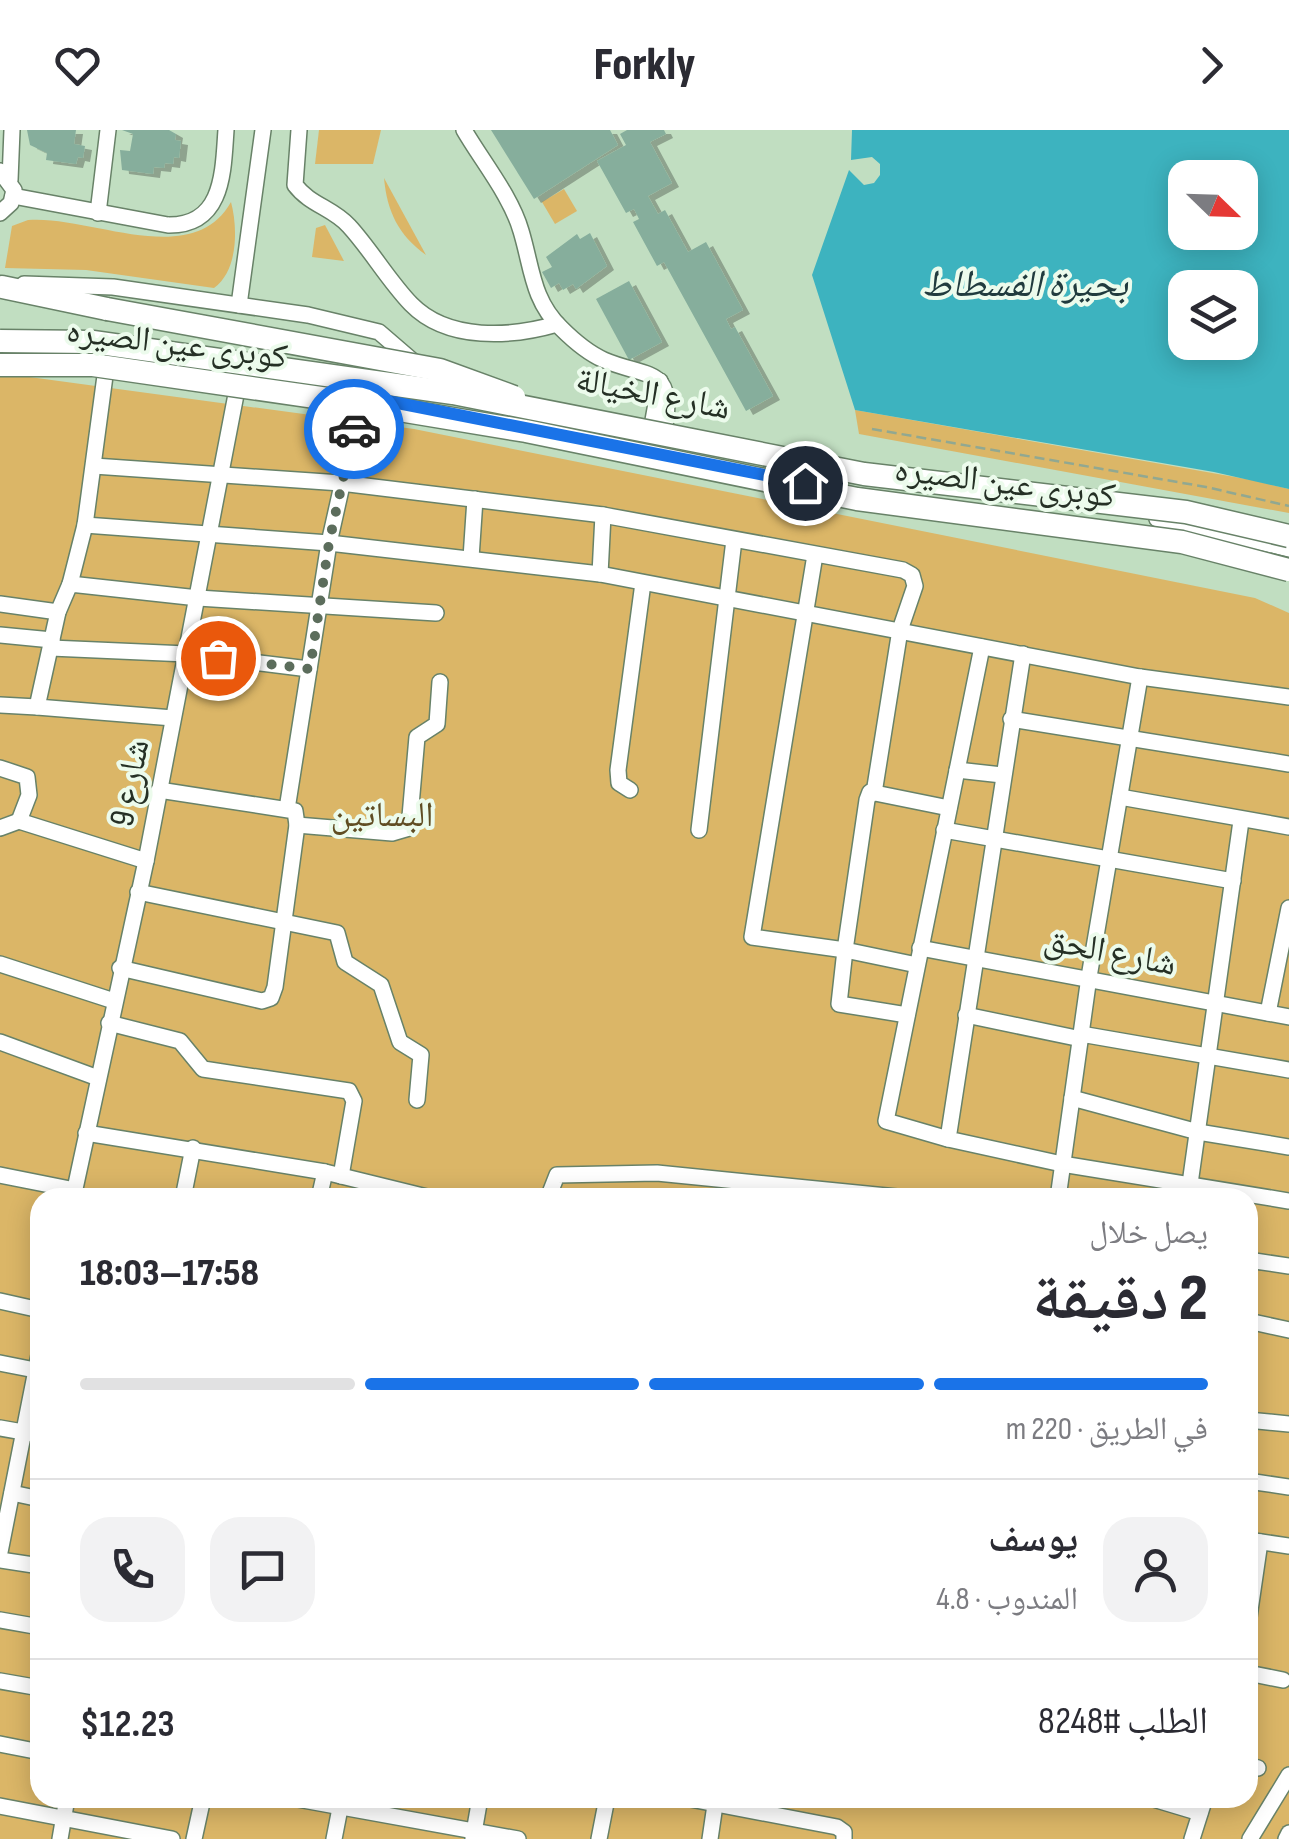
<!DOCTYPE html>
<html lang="ar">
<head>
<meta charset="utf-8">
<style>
	body { margin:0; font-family:"Sofia Sans Condensed","Noto Naskh Arabic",sans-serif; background:#f2f2f3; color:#2b2b33; direction:rtl; height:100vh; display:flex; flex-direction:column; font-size:38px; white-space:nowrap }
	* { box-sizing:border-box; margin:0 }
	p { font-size:32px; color:#7c7c81 }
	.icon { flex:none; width:55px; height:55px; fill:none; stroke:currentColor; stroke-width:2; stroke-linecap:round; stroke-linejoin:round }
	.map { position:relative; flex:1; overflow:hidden; direction:ltr }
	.sheet { position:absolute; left:30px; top:1058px; width:1228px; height:620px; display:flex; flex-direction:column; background:#fff; border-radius:30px; box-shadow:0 5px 25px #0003; direction:rtl }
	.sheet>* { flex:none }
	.needle { width:65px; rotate:113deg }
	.tools { position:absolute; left:1168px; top:30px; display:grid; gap:20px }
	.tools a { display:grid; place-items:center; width:90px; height:90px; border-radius:20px; background:#fff; box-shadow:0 5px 25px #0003; font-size:50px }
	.pin { position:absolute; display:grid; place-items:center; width:85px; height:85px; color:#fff; margin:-42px; border:5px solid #fff; border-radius:50%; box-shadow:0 2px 10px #0007 }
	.courier { position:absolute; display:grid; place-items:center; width:100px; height:100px; margin:-50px; border:8px solid #1a73e8; border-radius:50%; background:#fff; color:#222; box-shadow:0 2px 12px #0007 }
	.summary em { font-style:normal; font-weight:800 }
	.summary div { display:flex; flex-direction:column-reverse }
	.summary { display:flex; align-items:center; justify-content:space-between; height:170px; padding:0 50px }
	h1 { font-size:65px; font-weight:800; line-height:75px }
	.bar { display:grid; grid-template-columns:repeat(4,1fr); gap:15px 10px; align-content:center; height:120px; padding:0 50px }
	.bar i { height:12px; border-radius:8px; background:#e1e1e2 }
	.bar .on { background:#1a73e8 }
	.bar p { grid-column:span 4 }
	.line { display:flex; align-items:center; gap:25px; padding:0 50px; border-top:2px solid #e1e1e2 }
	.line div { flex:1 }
	.round { display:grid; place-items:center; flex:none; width:105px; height:105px; border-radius:30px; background:#f2f2f3 }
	header { display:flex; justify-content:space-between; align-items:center; height:130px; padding:0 50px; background:#fff; font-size:45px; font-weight:800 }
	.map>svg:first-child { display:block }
	.green { fill:#dbb667; fill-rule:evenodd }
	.water { fill:#3db3bf; fill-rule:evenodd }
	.building { fill:#86ae9c; filter:url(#shadow) }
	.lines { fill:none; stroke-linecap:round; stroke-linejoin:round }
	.minor-casing { stroke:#688268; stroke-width:18 }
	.highway-casing { stroke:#688268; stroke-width:25 }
	.path { stroke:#91a891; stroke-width:2.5; stroke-dasharray:10 5; stroke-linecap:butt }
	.minor { stroke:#fff; stroke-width:15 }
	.highway { stroke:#fff; stroke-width:22 }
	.highway-bridge-casing { stroke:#688268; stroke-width:25; stroke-linecap:butt }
	.highway-bridge { stroke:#fff; stroke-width:22 }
	.done { stroke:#5c6d5c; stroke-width:10; stroke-dasharray:0 18 }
	.route { stroke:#1a73e8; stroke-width:12 }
	.labels { text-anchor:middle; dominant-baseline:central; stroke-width:8; stroke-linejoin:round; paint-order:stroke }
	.street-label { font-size:35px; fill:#253025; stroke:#ecfbec }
	.park-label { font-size:35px; fill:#604d23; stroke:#ecfbec }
	.water-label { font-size:38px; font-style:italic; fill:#213b3e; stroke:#ecfbec }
</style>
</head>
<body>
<header><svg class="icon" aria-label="forward" viewBox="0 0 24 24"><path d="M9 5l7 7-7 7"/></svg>Forkly<svg class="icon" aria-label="heart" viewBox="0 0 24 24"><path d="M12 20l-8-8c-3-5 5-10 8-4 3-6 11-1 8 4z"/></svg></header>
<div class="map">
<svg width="1289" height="1709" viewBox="0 0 1289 1709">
	<defs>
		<filter id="shadow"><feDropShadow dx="7" dy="4" stdDeviation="0" flood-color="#0004"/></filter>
	</defs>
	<rect width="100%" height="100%" fill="#c1dec1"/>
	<g class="green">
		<polygon points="319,0 381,0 373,34 315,34"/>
		<path d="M384,48l42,77c-28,-20 -39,-44 -42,-77z"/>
		<polygon points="564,59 577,81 555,94 542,72"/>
		<path d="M231,72c7,26 7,69 -17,86l-128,-18 -81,-2 7,-42 16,-6c63,-5 164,51 203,-18z"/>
		<polygon points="325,95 344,131 312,127 316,98"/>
		<path d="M0,243l414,56 841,169 34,15v1226h-1289zM40,1068h1208v600h-1208z"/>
		<polygon points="855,280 1252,350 1289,359 1289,383 859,304"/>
	</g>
	<path class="water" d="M852,0h437v359l-75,-17 -359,-62 -43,-135 37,-105 15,15 10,-2 6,-8v-11l-8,-7 -21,3zM1185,48h55v54h-55zM1185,158h55v54h-55z"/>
	<g class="building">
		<polygon points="27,0 76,0 74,14 85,16 83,28 78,27 76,34 46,30 47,23 30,15"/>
		<polygon points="122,0 169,0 176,4 175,10 181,11 179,28 174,27 173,34 165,33 164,38 154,37 153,44 122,40 120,20 130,21 133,4"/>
		<polygon points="491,0 610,0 618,15 534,69"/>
		<polygon points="627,0 664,0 666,4 650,12 672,53 648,66 658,84 665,80 688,122 706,112 743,180 726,189 731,199 735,197 773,266 746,281 664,132 657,136 633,92 639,89 634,79 626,83 597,31 626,15 620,4"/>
		<polygon points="590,103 607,136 576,159 573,154 563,160 559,153 551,158 542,142 552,137 546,127 577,104 580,109"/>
		<polygon points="629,151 662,212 629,230 596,169"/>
	</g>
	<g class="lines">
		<defs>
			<g id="minor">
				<path d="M299,0l-4,55c15,20 38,23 54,41 22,24 39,54 62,78 37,38 101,33 146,20"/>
				<path d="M464,0c18,31 47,66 57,101 11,36 11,69 40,97 13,13 27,25 43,32 42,18 71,6 61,66"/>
				<polyline points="0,41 14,60 11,73 0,83"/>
				<polyline points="10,50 12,0"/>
				<path d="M13,66l155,29c56,1 55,-54 58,-95"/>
				<polyline points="98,83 108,0"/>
				<polyline points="24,154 113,157 308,185 379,202 415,233"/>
				<polyline points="239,175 263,0"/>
				<polyline points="650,307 660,251"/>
				<polyline points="94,336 341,353 603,385 903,440 912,445 915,456 900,500 874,663"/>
				<polyline points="1157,389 1289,419"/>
				<polyline points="85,395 329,413 600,444 1140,547 1289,567"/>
				<polyline points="815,425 752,807 845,820 839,874 907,885"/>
				<polyline points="471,428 475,369"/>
				<polyline points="600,444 603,385"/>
				<polyline points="70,454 85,395 107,231"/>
				<polyline points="0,474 58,482"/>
				<polyline points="0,505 52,510"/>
				<polyline points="51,518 187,524 309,539"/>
				<polyline points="1023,524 948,1009 1062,1034 1289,1071"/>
				<polyline points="0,575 37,577"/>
				<polyline points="173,588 37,577 58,482 70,454 198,468 436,483"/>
				<polyline points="1011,589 1289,634"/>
				<polyline points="0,638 27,647 29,665 19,691 146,731"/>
				<polyline points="957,640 1002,645"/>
				<polyline points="630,660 619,653 618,640 643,453"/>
				<polyline points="1120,667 1289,697"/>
				<polyline points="287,679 329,413 362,266"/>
				<polyline points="297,695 392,703 409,698 417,607 437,594 440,552"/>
				<polyline points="0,698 19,691"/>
				<polyline points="699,700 734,410"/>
				<polyline points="944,700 1233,751"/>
				<polyline points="138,762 337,803 345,832 381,855 400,912 421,925 417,970"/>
				<polyline points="920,818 1289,887"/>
				<polyline points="0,834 114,871"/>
				<polyline points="917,835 845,820 867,670 870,662 949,678"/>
				<polyline points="120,838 262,871 271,868 275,857 297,695 295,681 159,660"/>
				<polyline points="1268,883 1289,778"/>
				<polyline points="966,885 1081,909"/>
				<polyline points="109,893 180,911 203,939 349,961 354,971 341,1046"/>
				<polyline points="1081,904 1289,940"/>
				<polyline points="0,912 98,948"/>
				<polyline points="1072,968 1198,1002 1289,1017"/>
				<polyline points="86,1003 325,1042 431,1068"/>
				<polyline points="948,1009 886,991 982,517"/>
				<polyline points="0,1045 75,1060"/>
				<polyline points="73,1068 146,731 239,249"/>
				<polyline points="183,1068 193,1018"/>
				<polyline points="319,1068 325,1042"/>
				<polyline points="548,1068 557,1045 657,1043 907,1068"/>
				<polyline points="1058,1068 1089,847 1140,547"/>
				<polyline points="1188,1068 1241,691"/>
				<polyline points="1248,1130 1289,1136"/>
				<polyline points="0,1171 40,1180"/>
				<polyline points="1248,1191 1289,1200"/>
				<polyline points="0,1233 40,1241"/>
				<polyline points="1248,1290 1289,1294"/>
				<polyline points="0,1298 40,1305"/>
				<polyline points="1248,1351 1289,1357"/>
				<polyline points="12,1363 40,1369"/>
				<polyline points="1248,1410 1289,1416"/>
				<polyline points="0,1422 40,1220"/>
				<polyline points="0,1430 40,1436"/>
				<polyline points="0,1490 40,1497"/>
				<polyline points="1248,1494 1260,1412"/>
				<polyline points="1248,1543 1283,1550"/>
				<polyline points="0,1551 40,1558"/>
				<polyline points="0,1614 40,1622"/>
				<polyline points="1248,1635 1258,1638"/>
				<polyline points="292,1668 518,1709"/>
				<polyline points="685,1668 837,1697 844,1702 844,1709"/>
				<polyline points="1150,1668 1200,1683"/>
				<polyline points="0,1676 172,1709"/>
				<polyline points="473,1708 480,1668"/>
				<polyline points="60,1709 67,1668"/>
				<polyline points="194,1709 203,1668"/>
				<polyline points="334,1709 342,1668"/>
				<polyline points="599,1709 607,1668"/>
				<polyline points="710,1709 716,1668"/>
				<polyline points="1192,1709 1205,1668"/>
				<polyline points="1250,1709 1289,1645"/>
				<polyline points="1286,1709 1289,1703"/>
			</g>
			<polyline id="highway" points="2,157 107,179"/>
		</defs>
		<use href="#minor" class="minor-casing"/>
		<use href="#highway" class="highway-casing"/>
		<polyline class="path" points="872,299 1206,357 1289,376"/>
		<use href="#minor" class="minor"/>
		<use href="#highway" class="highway"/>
		<defs>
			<g id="highway-bridge">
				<polyline points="107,179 440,240 514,267"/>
				<polyline points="0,211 93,212 453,263 864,344 1186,382 1289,406"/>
				<polyline points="0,235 93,235 363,274 526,301 857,369 1182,412 1289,440"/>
			</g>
		</defs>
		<use href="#highway-bridge" class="highway-bridge-casing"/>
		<use href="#highway-bridge" class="highway-bridge"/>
	</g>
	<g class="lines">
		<polyline class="done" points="218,528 310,539 329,413 354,299"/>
		<polyline class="route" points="354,299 362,266 805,353"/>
	</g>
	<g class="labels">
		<g class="street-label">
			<text transform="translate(177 214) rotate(7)">كوبرى عين الصيره</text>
			<text transform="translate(653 264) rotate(11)">شارع الخيالة</text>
			<text transform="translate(1005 353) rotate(7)">كوبرى عين الصيره</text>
			<text transform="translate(130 653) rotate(-79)">شارع 9</text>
			<text transform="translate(1110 822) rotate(11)">شارع الحق</text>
		</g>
		<g class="park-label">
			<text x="382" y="685">البساتين</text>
		</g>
		<g class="water-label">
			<text x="1025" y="154">بحيرة الفسطاط</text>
		</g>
	</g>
</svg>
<div class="tools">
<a><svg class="needle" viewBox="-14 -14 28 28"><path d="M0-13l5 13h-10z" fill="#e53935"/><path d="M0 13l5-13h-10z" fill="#7c7c81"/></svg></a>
<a><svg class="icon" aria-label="layers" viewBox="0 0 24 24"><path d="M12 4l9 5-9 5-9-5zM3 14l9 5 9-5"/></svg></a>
</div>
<div class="pin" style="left:218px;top:528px;background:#ea580c"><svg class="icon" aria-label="bag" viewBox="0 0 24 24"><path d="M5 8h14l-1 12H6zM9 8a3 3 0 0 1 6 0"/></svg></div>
<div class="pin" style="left:805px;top:353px;background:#1f2937"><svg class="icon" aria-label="home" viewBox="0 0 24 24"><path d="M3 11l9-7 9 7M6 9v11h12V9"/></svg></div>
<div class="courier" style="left:354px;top:299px"><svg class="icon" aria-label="car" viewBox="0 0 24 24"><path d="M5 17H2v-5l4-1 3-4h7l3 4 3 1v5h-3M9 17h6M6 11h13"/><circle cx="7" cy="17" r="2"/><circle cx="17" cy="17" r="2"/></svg></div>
<section class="sheet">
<div class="summary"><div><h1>2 دقيقة</h1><p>يصل خلال</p></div><em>17:58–18:03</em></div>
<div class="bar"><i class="on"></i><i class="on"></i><i class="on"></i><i></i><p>في الطريق · 220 m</p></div>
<div class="line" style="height:180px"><a class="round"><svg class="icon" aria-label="person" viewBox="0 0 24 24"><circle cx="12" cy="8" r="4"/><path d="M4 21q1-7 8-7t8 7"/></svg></a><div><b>يوسف</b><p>المندوب · 4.8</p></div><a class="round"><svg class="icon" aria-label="chat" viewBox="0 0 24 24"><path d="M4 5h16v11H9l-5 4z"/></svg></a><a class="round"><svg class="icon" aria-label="phone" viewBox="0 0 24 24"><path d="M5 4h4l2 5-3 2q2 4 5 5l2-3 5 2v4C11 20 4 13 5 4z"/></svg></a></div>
<div class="line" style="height:130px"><div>الطلب #8248</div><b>$12.23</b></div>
</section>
</div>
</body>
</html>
